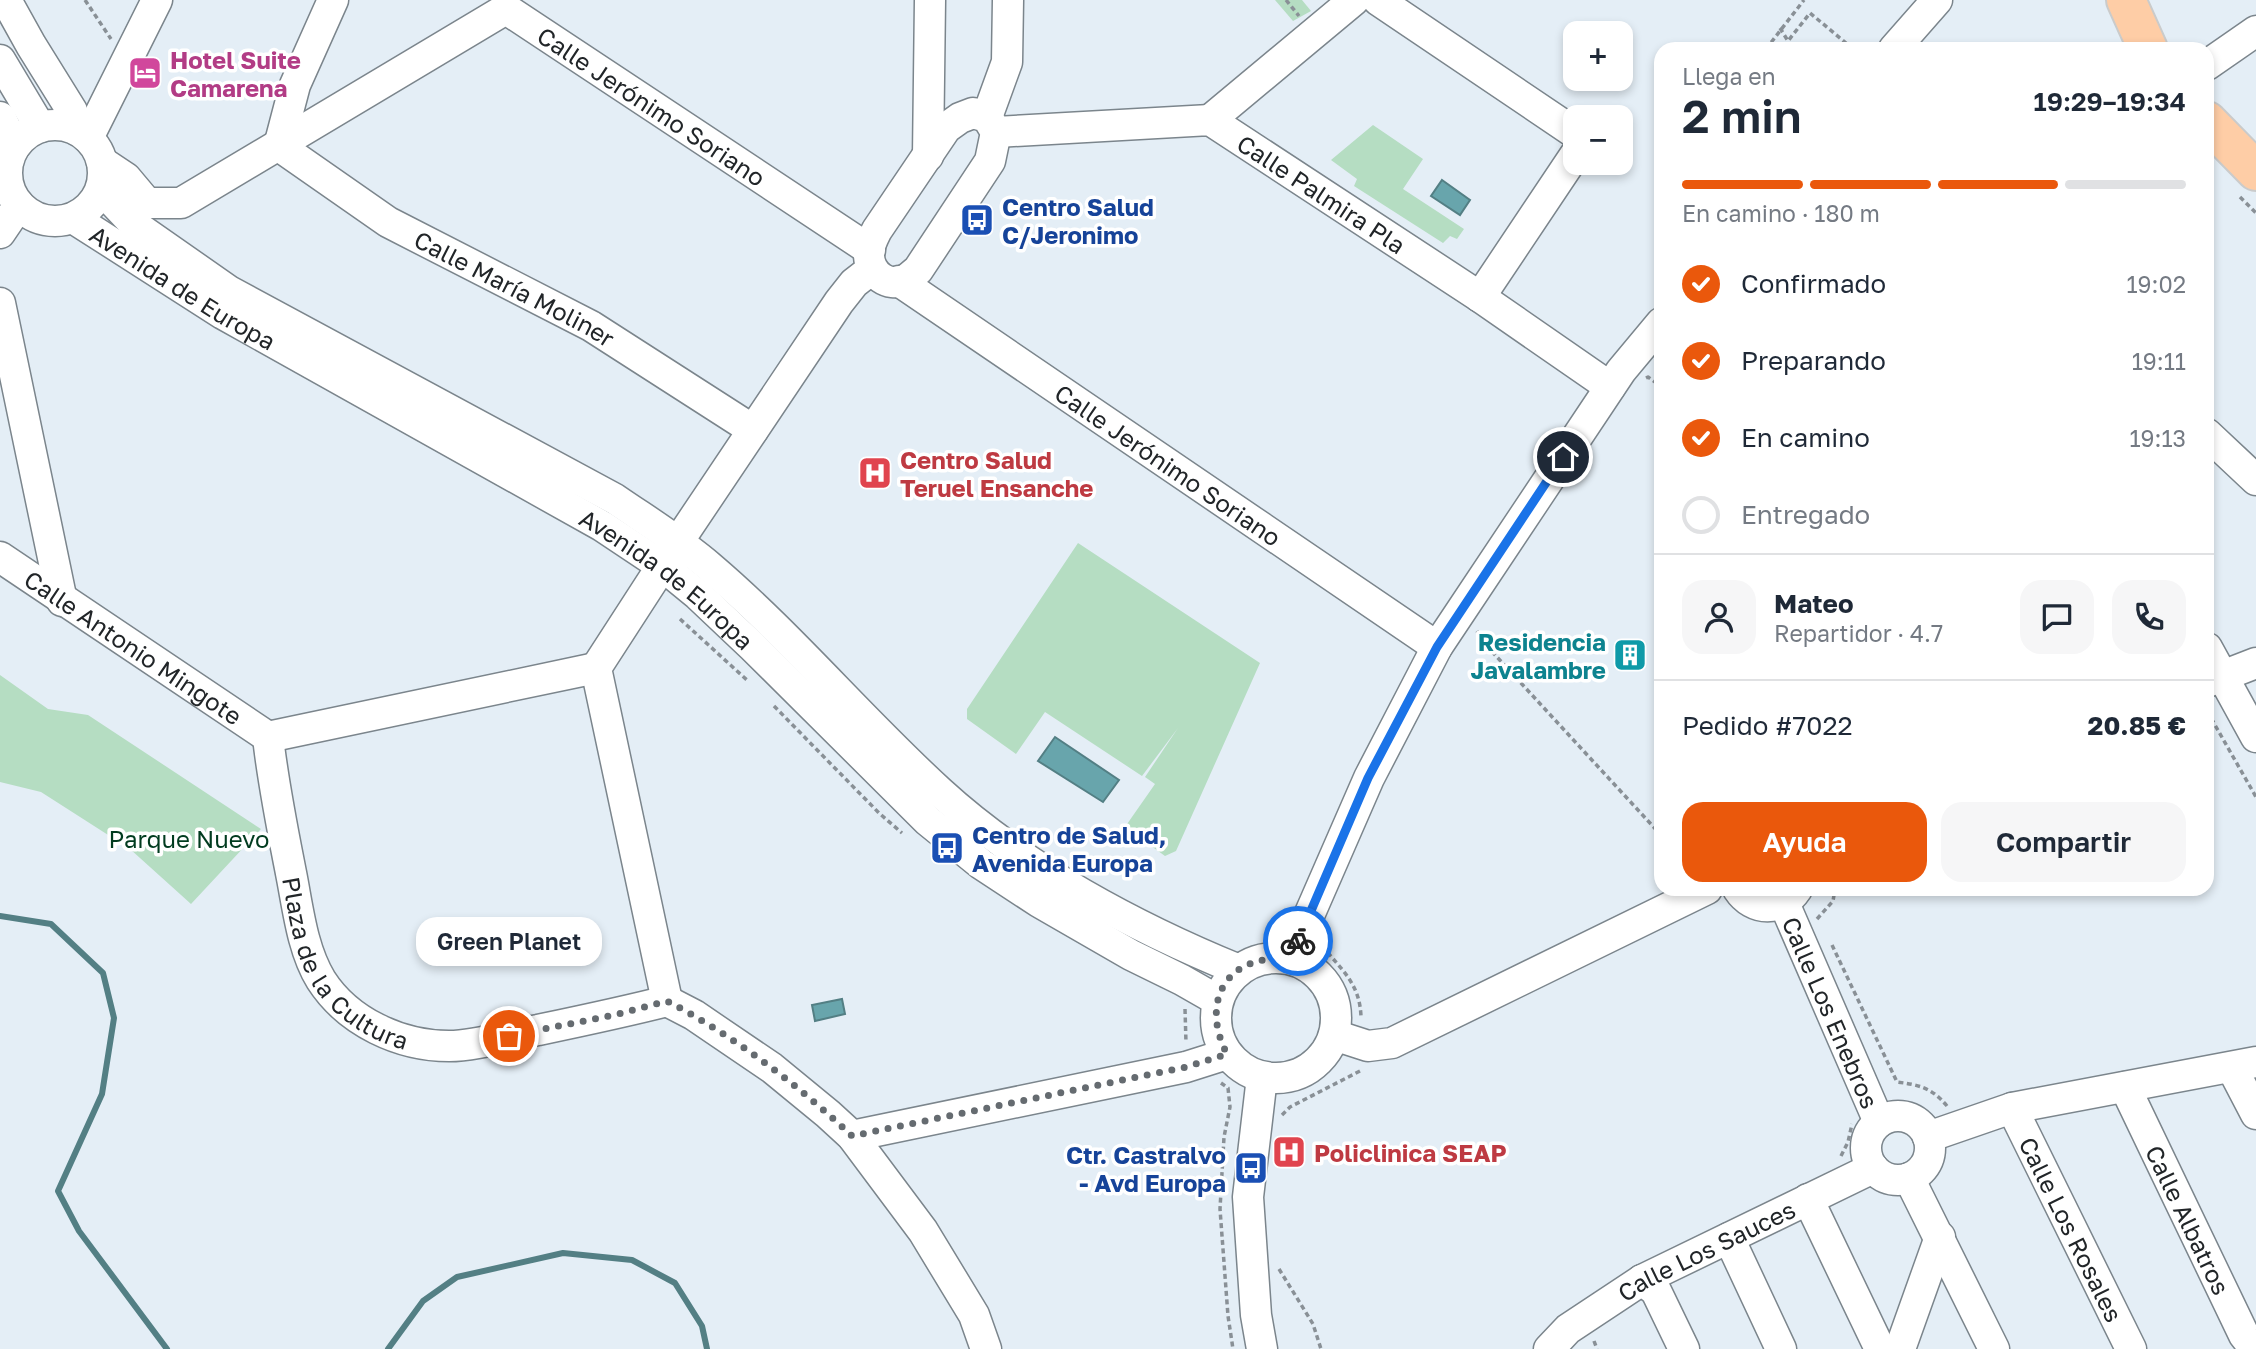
<!DOCTYPE html>
<html lang="es">
<head>
<meta charset="utf-8">
<style>
	body { margin:0; font-family:"Golos Text",sans-serif; background:#f6f6f7; color:#1f2937; height:100vh; display:flex; flex-direction:column; font-size:26px; white-space:nowrap }
	* { box-sizing:border-box; margin:0 }
	p { font-size:23px; color:#747a83 }
	.icon { flex:none; width:38px; height:38px; fill:none; stroke:currentColor; stroke-width:2; stroke-linecap:round; stroke-linejoin:round }
	.map { position:relative; flex:1; overflow:hidden }
	.drawer { position:absolute; left:1654px; top:42px; width:560px; height:854px; display:flex; flex-direction:column; background:#fff; border-radius:21px; box-shadow:0 4px 10px #0003 }
	.drawer>* { flex:none }
	.controls { position:absolute; left:1563px; top:21px; display:grid; gap:14px }
	.controls a { display:grid; place-items:center; width:70px; height:70px; border-radius:14px; background:#fff; box-shadow:0 4px 10px #0003; font-size:35px }
	.pin { position:absolute; display:grid; place-items:center; width:60px; height:60px; color:#fff; margin:-30px; border:4px solid #fff; border-radius:50%; box-shadow:0 2px 7px #0007 }
	.courier { position:absolute; display:grid; place-items:center; width:70px; height:70px; margin:-35px; border:5px solid #1a73e8; border-radius:50%; background:#fff; color:#222; box-shadow:0 2px 9px #0007 }
	.bubble { position:absolute; height:49px; border-radius:21px; background:#fff; box-shadow:0 4px 10px #0003; font-size:23px; font-weight:600; line-height:49px; text-align:center }
	.overview em { font-style:normal; font-weight:600 }
	.overview div { display:flex; flex-direction:column-reverse }
	.overview { display:flex; align-items:center; justify-content:space-between; height:119px; padding:0 28px }
	h1 { font-size:46px; font-weight:600; line-height:52px }
	.bar { display:grid; grid-template-columns:repeat(4,1fr); gap:10px 7px; align-content:center; height:84px; padding:0 28px }
	.bar i { height:9px; border-radius:5px; background:#e0e1e3 }
	.bar .active { background:#ea580c }
	.bar p { grid-column:span 4 }
	.line { display:flex; align-items:center; gap:18px; padding:0 28px; border-top:2px solid #e0e1e3 }
	.line div { flex:1 }
	.round { display:grid; place-items:center; flex:none; width:74px; height:74px; border-radius:21px; background:#f6f6f7 }
	ol { padding:0 28px; list-style:none }
	li { display:flex; align-items:center; gap:21px; height:77px }
	li p { margin-inline-start:auto }
	li .icon { padding:7px; border-radius:50%; background:#ea580c; color:#fff; stroke-width:4 }
	li:last-child { color:#747a83 }
	li i { width:38px; height:38px; border:4px solid #e0e1e3; border-radius:50% }
	.action { display:flex; gap:14px; margin-top:auto; padding:14px 28px }
	.action a { flex:1; height:80px; border-radius:21px; background:#ea580c; color:#fff; font-size:28px; font-weight:600; line-height:80px; text-align:center }
	.action a+a { background:#f6f6f7; color:#1f2937 }
	.map>svg:first-child { display:block }
	.green { fill:#b5ddc2 }
	.water { fill:#68a5ac; stroke:#537f84; stroke-width:2 }
	.lines { fill:none; stroke-linecap:round; stroke-linejoin:round }
	.stream { stroke:#537f84; stroke-width:6 }
	.minor-casing { stroke:#7b858c; stroke-width:33 }
	.major-casing { stroke:#cacbcb; stroke-width:42 }
	.path { stroke:#899096; stroke-width:3.5; stroke-dasharray:5 3.5; stroke-linecap:butt }
	.minor { stroke:#fff; stroke-width:30 }
	.major { stroke:#fecda6; stroke-width:38 }
	.done { stroke:#656b70; stroke-width:7; stroke-dasharray:0 12.6 }
	.route { stroke:#1a73e8; stroke-width:9 }
	.labels { text-anchor:middle; dominant-baseline:central; stroke-width:7; stroke-linejoin:round; paint-order:stroke }
	.hotel-label { font-size:24px; font-weight:bold; fill:#b23c85; stroke:#fff; text-anchor:start }
	.street-label { font-size:24px; fill:#212528; stroke:#fff }
	.transit-label { font-size:24px; font-weight:bold; fill:#164399; stroke:#fff; text-anchor:start }
	.health-label { font-size:24px; font-weight:bold; fill:#be3a42; stroke:#fff; text-anchor:start }
	.culture-label { font-size:24px; font-weight:bold; fill:#0d838f; stroke:#fff; text-anchor:end }
	.park-label { font-size:24px; fill:#013b1f; stroke:#fff }
</style>
</head>
<body>
<div class="map">
<svg width="2256" height="1349" viewBox="0 0 2256 1349">
	<rect width="100%" height="100%" fill="#e4eef6"/>
	<g class="green">
		<polygon points="1275,0 1302,0 1311,11 1293,21"/>
		<polygon points="1373,125 1423,159 1403,189 1464,229 1457,239 1450,236 1443,243 1354,186 1357,179 1331,160"/>
		<polygon points="1078,543 1260,663 1176,851 1165,856 1125,827 1155,784 1145,777 1178,728 1142,776 1045,712 1016,754 967,719 967,709"/>
		<polygon points="0,675 48,709 88,715 261,829 191,904 130,849 41,792 0,782"/>
	</g>
	<g class="water">
		<polygon points="1442,180 1470,200 1460,215 1431,196"/>
		<polygon points="1055,737 1119,780 1103,802 1038,761"/>
		<polygon points="842,999 845,1014 815,1021 812,1005"/>
	</g>
	<g class="lines">
		<g class="stream">
			<polyline points="0,916 51,924 103,973 114,1018 102,1094 58,1191 79,1231 167,1349"/>
			<polyline points="388,1349 423,1301 457,1277 563,1253 632,1260 675,1283 702,1326 707,1349"/>
		</g>
		<defs>
			<g id="minor">
				<polyline points="6,0 31,45 72,111 77,130"/>
				<path id="s1" d="M333,0l-38,85 -16,61 109,76 203,104 162,104"/>
				<polyline points="1378,0 1575,133"/>
				<polyline points="1894,49 1937,0"/>
				<polyline points="0,60 40,127"/>
				<polyline points="2207,65 2256,31"/>
				<path d="M973,113l14,4 9,15 -6,29 -72,109c-4,3 -9,8 -13,10 -17,8 -35,-6 -36,-24 -1,-9 4,-18 8,-26l69,-102 14,-10z"/>
				<polyline points="0,117 15,146"/>
				<polyline points="987,117 1007,62 1008,0"/>
				<polyline points="1210,120 1354,0"/>
				<circle cx="55" cy="173" r="48"/>
				<path id="s2" d="M996,132l214,-12 270,177 130,90"/>
				<polyline points="88,138 157,0"/>
				<polyline points="928,156 930,0"/>
				<path id="s3" d="M102,162l24,16 21,25h34l325,-194 364,241"/>
				<path d="M101,189l35,37 93,65 386,208c32,22 65,42 95,68 81,69 151,153 230,225 83,76 196,136 299,178"/>
				<path id="s4" d="M73,218l150,96 379,212 63,42 33,27 55,52 175,174 53,43 58,38 92,53 51,25 35,20"/>
				<polyline points="0,233 19,205"/>
				<path id="s5" d="M899,281l538,366"/>
				<polyline points="1480,297 1575,155"/>
				<polyline points="0,303 62,601"/>
				<polyline points="2207,434 2256,480"/>
				<polyline points="678,542 839,302 854,283 872,269"/>
				<path id="s6" d="M0,557l268,180"/>
				<polyline points="662,566 596,668 667,1001"/>
				<polyline points="2207,648 2256,737"/>
				<polyline points="2207,682 2256,663"/>
				<path id="s7" d="M268,737c5,46 14,90 23,136 7,35 11,76 30,107 27,42 79,66 128,66 27,0 61,-11 89,-16 43,-9 86,-18 129,-29"/>
				<polyline points="268,737 596,668"/>
				<path d="M1738,889c15,23 44,23 59,0"/>
				<path id="s8" d="M1784,903l95,219"/>
				<circle cx="1276" cy="1018" r="60"/>
				<polyline points="1290,959 1369,778 1437,647 1621,371 1661,323"/>
				<polyline points="667,1001 694,1015 772,1068 828,1114 852,1136 923,1231 974,1315 986,1349"/>
				<polyline points="1334,1035 1368,1046 1392,1043 1707,889"/>
				<polyline points="2232,1068 2256,1114"/>
				<polyline points="1262,1077 1248,1197 1256,1315 1262,1349"/>
				<path id="s9" d="M2125,1087l119,248 11,14"/>
				<path id="s10" d="M2012,1108l119,241"/>
				<circle cx="1898" cy="1148" r="32"/>
				<polyline points="852,1136 1186,1067 1227,1054"/>
				<polyline points="1928,1137 2012,1108 2256,1062"/>
				<polyline points="1909,1178 1994,1349"/>
				<polyline points="1808,1199 1880,1349"/>
				<polyline points="1729,1238 1781,1349"/>
				<polyline points="1642,1280 1656,1291 1684,1349"/>
				<path id="s11" d="M1549,1349l19,-20 74,-49 231,-112"/>
				<polyline points="1900,1349 1940,1237"/>
			</g>
			<g id="major">
				<polyline points="2126,0 2148,49"/>
				<polyline points="2207,121 2256,171"/>
			</g>
		</defs>
		<use href="#minor" class="minor-casing"/>
		<use href="#major" class="major-casing"/>
		<g class="path">
			<polyline points="85,0 111,39"/>
			<polyline points="1286,0 1299,16"/>
			<polyline points="1780,28 1788,41 1810,13 1846,43 1841,49"/>
			<polyline points="1766,49 1804,0"/>
			<polyline points="2240,197 2256,213"/>
			<polyline points="1646,378 1648,377 1659,385 1661,398"/>
			<polyline points="680,619 748,681"/>
			<polyline points="1477,631 1485,644 1661,835"/>
			<polyline points="774,706 879,813 902,833"/>
			<polyline points="2207,711 2256,797"/>
			<polyline points="1817,919 1833,901 1835,889"/>
			<path d="M1832,945l65,137c23,3 35,6 50,24"/>
			<path d="M1322,946c20,24 38,38 39,71"/>
			<polyline points="1185,1009 1186,1043"/>
			<polyline points="1221,1083 1228,1088 1230,1107 1224,1137 1220,1209 1228,1316 1233,1349"/>
			<polyline points="1282,1115 1290,1107 1360,1071"/>
			<polyline points="1841,1156 1848,1142 1852,1124"/>
			<polyline points="1279,1269 1313,1324 1321,1349"/>
			<polyline points="1594,1341 1597,1349"/>
		</g>
		<use href="#minor" class="minor"/>
		<use href="#major" class="major"/>
	</g>
	<g class="lines">
		<path class="done" d="M509,1036l105,-21 53,-14c67,35 130,83 185,135l334,-69 41,-13c-28,-54 1,-101 63,-95l8,-18"/>
		<polyline class="route" points="1298,941 1368,778 1437,647 1563,457"/>
	</g>
	<defs>
		<symbol id="hotel-square" viewBox="-11 -11 22 22"><rect x="-9" y="-9" width="18" height="18" rx="4" fill="#d1479c" stroke="#fff"/><path d="M-6-4.5h1.5V1H6V5H4.5V3h-9V5H-6ZM-4 0a1.8 1.8 0 1 1 3.6 0ZM.5 0V-2.5h3Q6-2.5 6 0Z" fill="#fff"/></symbol>
		<symbol id="bus-square" viewBox="-11 -11 22 22"><rect x="-9" y="-9" width="18" height="18" rx="4" fill="#1a4fb4" stroke="#fff"/><path d="M-5-6H5V4H4V6H2V4H-2V6H-4V4H-5ZM-3.5-4V0h7V-4ZM-3.5 1.2v1.5H-2V1.2ZM2 1.2v1.5H3.5V1.2Z" fill="#fff"/></symbol>
		<symbol id="hospital-square" viewBox="-11 -11 22 22"><rect x="-9" y="-9" width="18" height="18" rx="4" fill="#e0444e" stroke="#fff"/><path d="M-5-5h3v3.5h4V-5h3V5h-3V1.5h-4V5h-3Z" fill="#fff"/></symbol>
		<symbol id="building-square" viewBox="-11 -11 22 22"><rect x="-9" y="-9" width="18" height="18" rx="4" fill="#0f9aa8" stroke="#fff"/><path d="M-4-6H4V6H1V3H-1V6H-4ZM-2.5-4.3h1.7v1.8h-1.7ZM.8-4.3h1.7v1.8H.8ZM-2.5-1h1.7V.8h-1.7ZM.8-1h1.7V.8H.8Z" fill="#fff"/></symbol>
	</defs>
	<g fill-rule="evenodd">
		<use href="#hotel-square" x="126" y="54" width="38" height="38"/>
		<use href="#bus-square" x="958" y="201" width="38" height="38"/>
		<use href="#hospital-square" x="856" y="454" width="38" height="38"/>
		<use href="#building-square" x="1611" y="636" width="38" height="38"/>
		<use href="#bus-square" x="928" y="829" width="38" height="38"/>
		<use href="#hospital-square" x="1270" y="1133" width="38" height="38"/>
		<use href="#bus-square" x="1232" y="1149" width="38" height="38"/>
	</g>
	<g class="labels">
		<g class="hotel-label">
			<text x="170" y="59">Hotel Suite<tspan x="170" dy="28">Camarena</tspan></text>
		</g>
		<g class="street-label">
			<text stroke="none"><textPath href="#s3" startOffset="649">Calle Jerónimo Soriano</textPath></text>
			<text stroke="none"><textPath href="#s2" startOffset="348">Calle Palmira Pla</textPath></text>
			<text stroke="none"><textPath href="#s4" startOffset="130">Avenida de Europa</textPath></text>
			<text stroke="none"><textPath href="#s1" startOffset="432">Calle María Moliner</textPath></text>
			<text stroke="none"><textPath href="#s5" startOffset="326">Calle Jerónimo Soriano</textPath></text>
			<text stroke="none"><textPath href="#s4" startOffset="696">Avenida de Europa</textPath></text>
			<text stroke="none"><textPath href="#s6" startOffset="161">Calle Antonio Mingote</textPath></text>
			<text stroke="none"><textPath href="#s7" startOffset="250">Plaza de la Cultura</textPath></text>
			<text stroke="none"><textPath href="#s8" startOffset="119">Calle Los Enebros</textPath></text>
			<text stroke="none"><textPath href="#s9" startOffset="147">Calle Albatros</textPath></text>
			<text stroke="none"><textPath href="#s10" startOffset="135">Calle Los Rosales</textPath></text>
			<text stroke="none"><textPath href="#s11" startOffset="187">Calle Los Sauces</textPath></text>
		</g>
		<g class="transit-label">
			<text x="1002" y="206">Centro Salud<tspan x="1002" dy="28">C/Jeronimo</tspan></text>
			<text x="972" y="834">Centro de Salud,<tspan x="972" dy="28">Avenida Europa</tspan></text>
			<text x="1226" y="1154" text-anchor="end">Ctr. Castralvo<tspan x="1226" dy="28">- Avd Europa</tspan></text>
		</g>
		<g class="health-label">
			<text x="900" y="459">Centro Salud<tspan x="900" dy="28">Teruel Ensanche</tspan></text>
			<text x="1314" y="1152">Policlinica SEAP</text>
		</g>
		<g class="culture-label">
			<text x="1606" y="641">Residencia<tspan x="1606" dy="28">Javalambre</tspan></text>
		</g>
		<g class="park-label">
			<text x="189" y="838">Parque Nuevo</text>
		</g>
	</g>
</svg>
<div class="controls">
<a>+</a>
<a>−</a>
</div>
<div class="pin" style="left:509px;top:1036px;background:#ea580c"><svg class="icon" aria-label="bag" viewBox="0 0 24 24"><path d="M5 8h14l-1 12H6zM9 8a3 3 0 0 1 6 0"/></svg></div>
<div class="pin" style="left:1563px;top:457px;background:#1f2937"><svg class="icon" aria-label="home" viewBox="0 0 24 24"><path d="M3 11l9-7 9 7M6 9v11h12V9"/></svg></div>
<div class="courier" style="left:1298px;top:941px"><svg class="icon" aria-label="bike" viewBox="0 0 24 24"><circle cx="6" cy="16" r="4"/><circle cx="18" cy="16" r="4"/><path d="M6 16l4-8h5l3 8M10 8l3 8H6M13 5h3"/></svg></div>
<div class="bubble" style="left:416px;top:917px;width:186px">Green Planet</div>
<section class="drawer">
<div class="overview"><div><h1>2 min</h1><p>Llega en</p></div><em>19:29–19:34</em></div>
<div class="bar"><i class="active"></i><i class="active"></i><i class="active"></i><i></i><p>En camino · 180 m</p></div>
<ol>
<li><svg class="icon" aria-label="check" viewBox="0 0 24 24"><path d="M5 12l5 5 9-10"/></svg>Confirmado<p>19:02</p></li>
<li><svg class="icon" aria-label="check" viewBox="0 0 24 24"><path d="M5 12l5 5 9-10"/></svg>Preparando<p>19:11</p></li>
<li><svg class="icon" aria-label="check" viewBox="0 0 24 24"><path d="M5 12l5 5 9-10"/></svg>En camino<p>19:13</p></li>
<li><i></i>Entregado</li>
</ol>
<div class="line" style="height:126px"><a class="round"><svg class="icon" aria-label="person" viewBox="0 0 24 24"><circle cx="12" cy="8" r="4"/><path d="M4 21q1-7 8-7t8 7"/></svg></a><div><b>Mateo</b><p>Repartidor · 4.7</p></div><a class="round"><svg class="icon" aria-label="chat" viewBox="0 0 24 24"><path d="M4 5h16v11H9l-5 4z"/></svg></a><a class="round"><svg class="icon" aria-label="phone" viewBox="0 0 24 24"><path d="M5 4h4l2 5-3 2q2 4 5 5l2-3 5 2v4C11 20 4 13 5 4z"/></svg></a></div>
<div class="line" style="height:91px"><div>Pedido #7022</div><b>20.85 €</b></div>
<div class="action"><a>Ayuda</a><a>Compartir</a></div>
</section>
</div>
</body>
</html>
